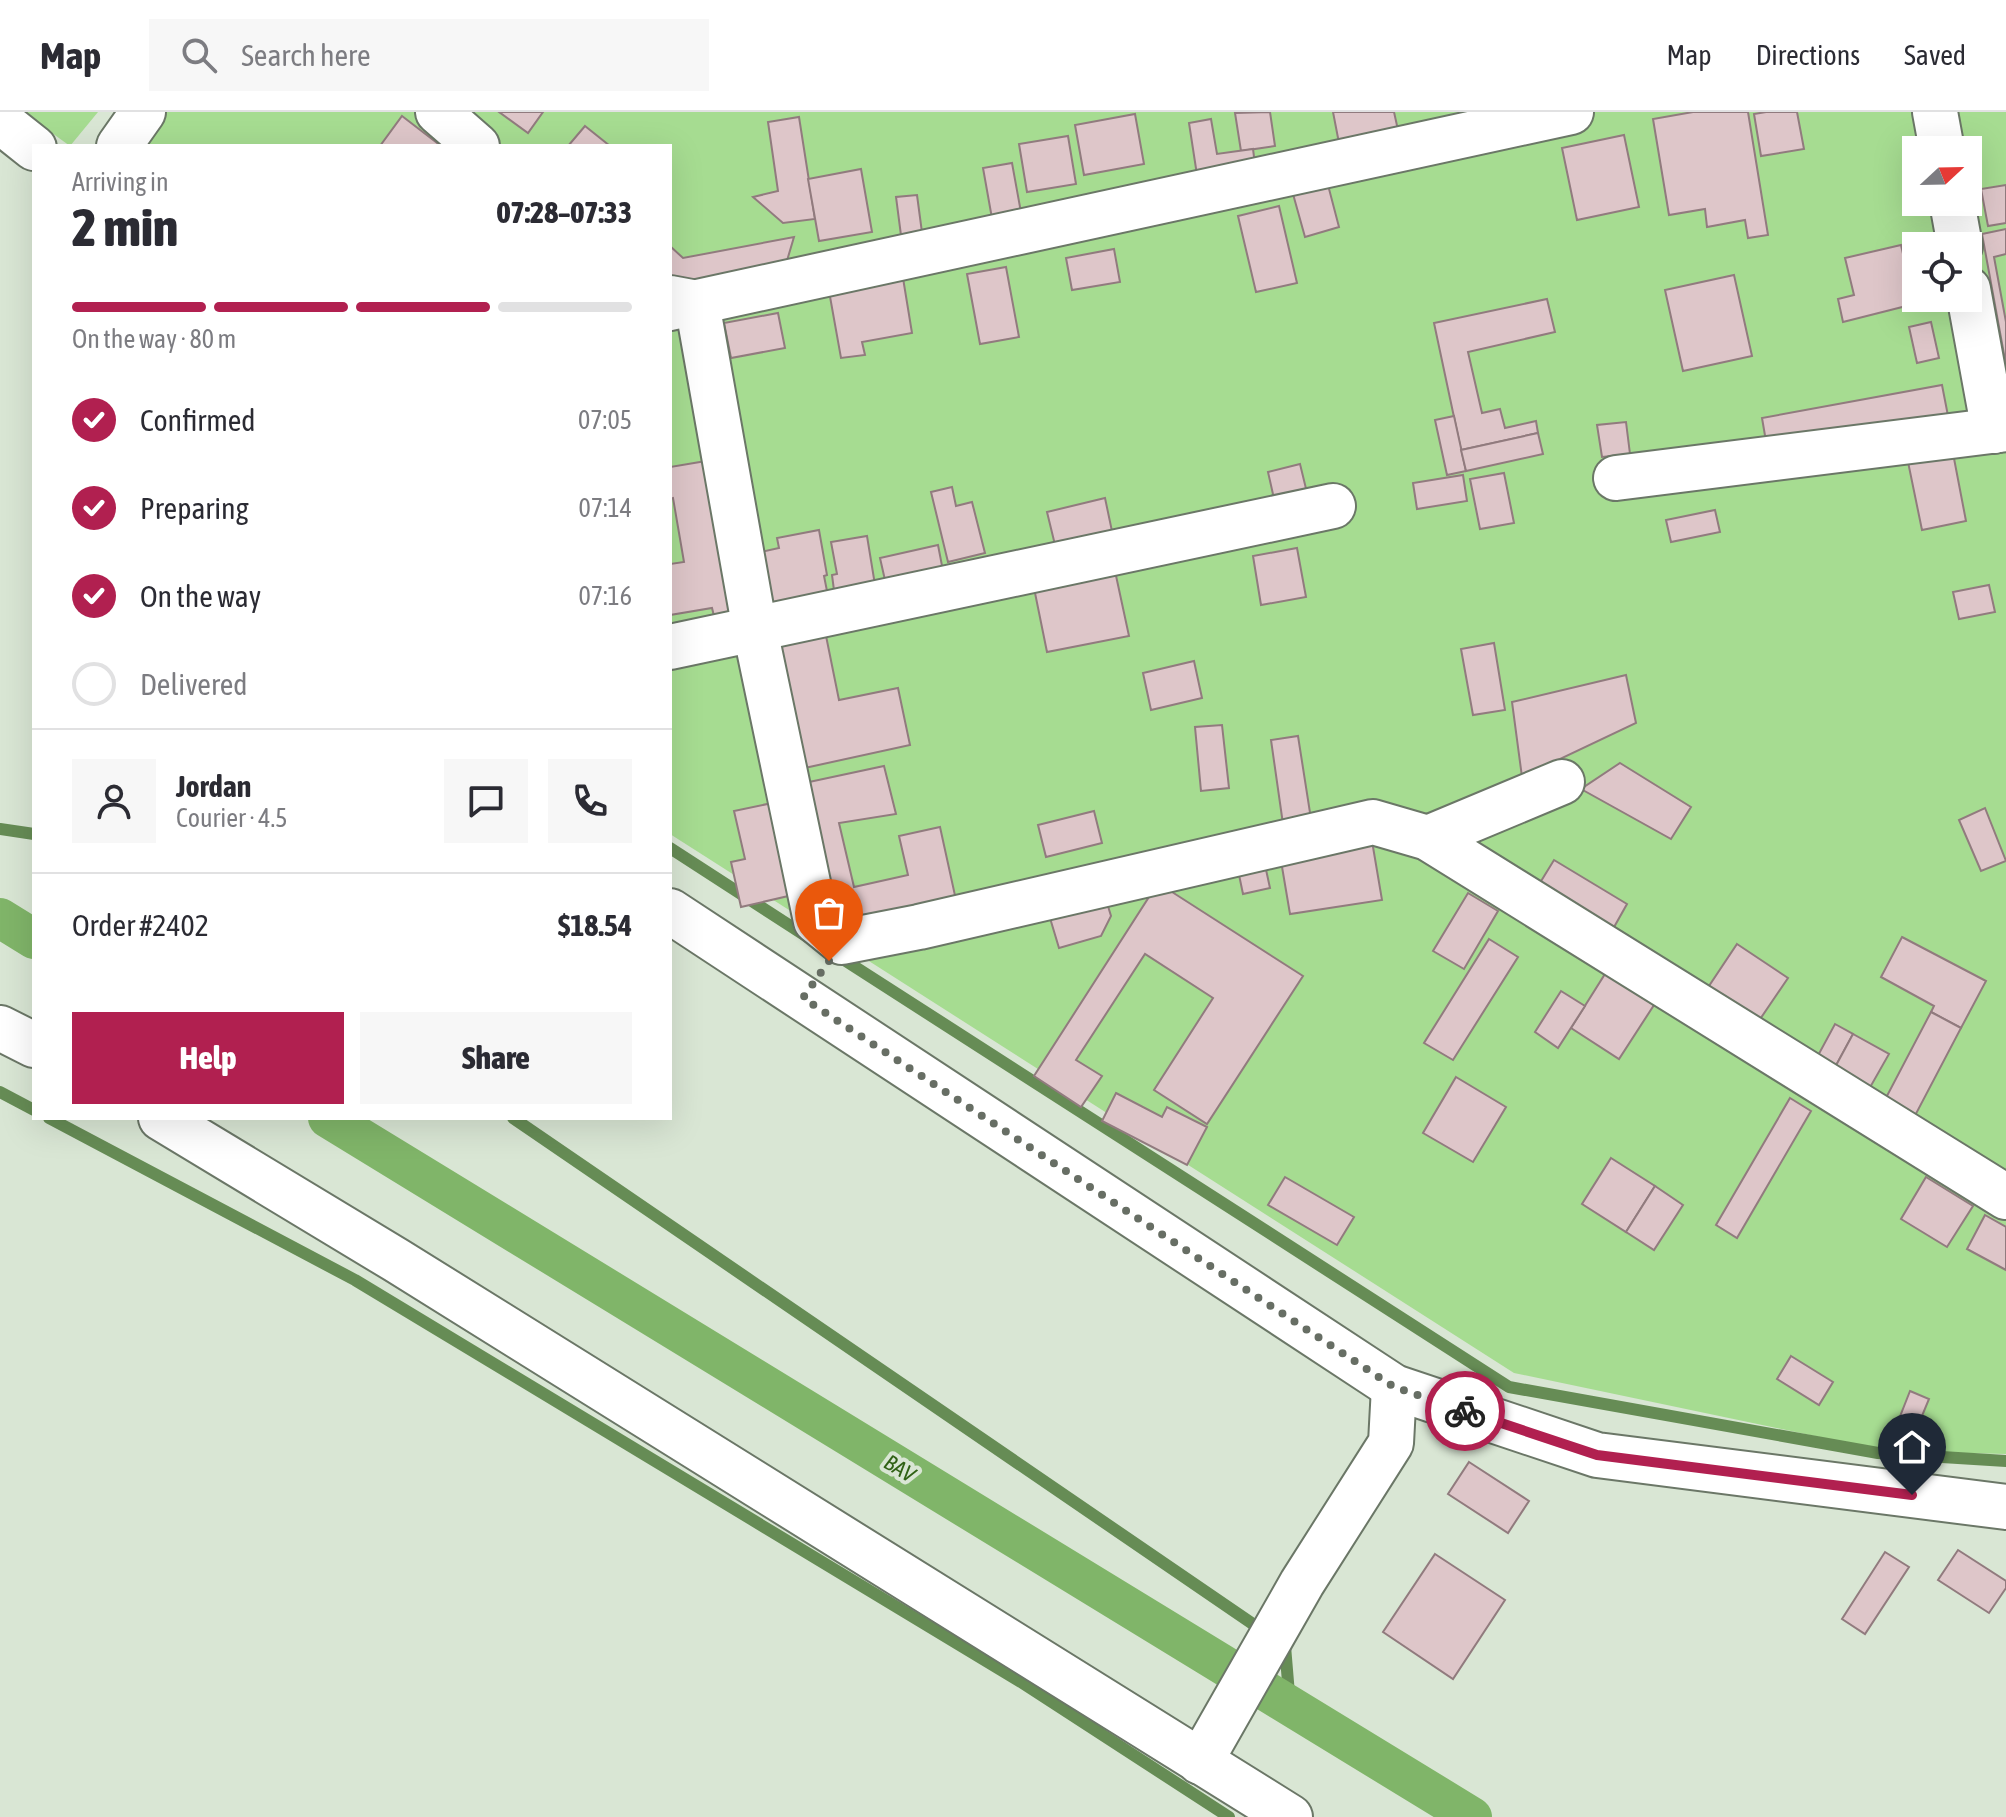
<!DOCTYPE html>
<html lang="en">
<head>
<meta charset="utf-8">
<style>
	body { margin:0; font-family:"Asap Condensed",sans-serif; background:#f7f7f7; color:#2b2b33; height:100vh; display:flex; flex-direction:column; font-size:30px; white-space:nowrap }
	* { box-sizing:border-box; margin:0 }
	p { font-size:26px; color:#7c7c81 }
	.icon { flex:none; width:44px; height:44px; fill:none; stroke:currentColor; stroke-width:2; stroke-linecap:round; stroke-linejoin:round }
	.map { position:relative; flex:1; overflow:hidden }
	.panel { position:absolute; left:32px; top:32px; width:640px; height:976px; display:flex; flex-direction:column; background:#fff; border-radius:0px; box-shadow:0 8px 32px #0002 }
	.panel>* { flex:none }
	.needle { width:52px; rotate:68deg }
	.tools { position:absolute; left:1902px; top:24px; display:grid; gap:16px }
	.tools a { display:grid; place-items:center; width:80px; height:80px; border-radius:0px; background:#fff; box-shadow:0 8px 32px #0002; font-size:40px }
	.pin { position:absolute; display:grid; place-items:center; width:68px; height:68px; color:#fff; margin:-82px -34px; border-radius:50% 50% 50% 0; rotate:-45deg; box-shadow:0 0 8px #0007 }
	.pin .icon { rotate:45deg }
	.courier { position:absolute; display:grid; place-items:center; width:80px; height:80px; margin:-40px; border:6px solid #b12050; border-radius:50%; background:#fff; color:#222; box-shadow:0 2px 10px #0007 }
	.headline em { font-style:normal; font-weight:800 }
	.headline div { display:flex; flex-direction:column-reverse }
	.headline { display:flex; align-items:center; justify-content:space-between; height:136px; padding:0 40px }
	h1 { font-size:52px; font-weight:800; line-height:60px }
	.bar { display:grid; grid-template-columns:repeat(4,1fr); gap:12px 8px; align-content:center; height:96px; padding:0 40px }
	.bar i { height:10px; border-radius:6px; background:#e1e1e2 }
	.bar .active { background:#b12050 }
	.bar p { grid-column:span 4 }
	.line { display:flex; align-items:center; gap:20px; padding:0 40px; border-top:2px solid #e1e1e2 }
	.line div { flex:1 }
	.round { display:grid; place-items:center; flex:none; width:84px; height:84px; border-radius:0px; background:#f7f7f7 }
	ol { padding:0 40px; list-style:none }
	li { display:flex; align-items:center; gap:24px; height:88px }
	li p { margin-inline-start:auto }
	li .icon { padding:8px; border-radius:50%; background:#b12050; color:#fff; stroke-width:4 }
	li:last-child { color:#7c7c81 }
	li i { width:44px; height:44px; border:4px solid #e1e1e2; border-radius:50% }
	.cta { display:flex; gap:16px; margin-top:auto; padding:16px 40px }
	.cta a { flex:1; height:92px; border-radius:0px; background:#b12050; color:#fff; font-size:32px; font-weight:800; line-height:92px; text-align:center }
	.cta a+a { background:#f7f7f7; color:#2b2b33 }
	header { display:flex; align-items:center; gap:48px; box-sizing:border-box; height:112px; padding:0 40px; background:#fff; border-bottom:2px solid #e1e1e2 }
	header strong { font-size:38px }
	nav { display:flex; gap:44px; margin-inline-start:auto; font-size:28px }
	.search { width:560px; height:72px; background:#f7f7f7; display:flex; align-items:center; gap:20px; box-sizing:border-box; padding:0 28px; border-radius:0px; color:#7c7c81; font-size:30px }
	.map>svg:first-child { display:block }
	.green { fill:#a6dc91; fill-rule:evenodd }
	.lines { fill:none; stroke-linecap:round; stroke-linejoin:round }
	.stream { stroke:#668c55; stroke-width:12 }
	.canal { stroke:#80b569; stroke-width:40 }
	.building { fill:#dec6c9; stroke:#917b7e; stroke-width:2 }
	.minor-casing { stroke:#6b7767; stroke-width:48 }
	.tertiary-casing { stroke:#6b7767; stroke-width:48 }
	.minor { stroke:#fff; stroke-width:44 }
	.tertiary { stroke:#fff; stroke-width:44 }
	.done { stroke:#676e64; stroke-width:8; stroke-dasharray:0 14.4 }
	.route { stroke:#b12050; stroke-width:10 }
	.labels { text-anchor:middle; dominant-baseline:central; stroke-width:8; stroke-linejoin:round; paint-order:stroke }
	.water-label { font-size:22px; font-style:italic; fill:#306215; stroke:#d9e6d4 }
</style>
</head>
<body>
<header>
<strong>Map</strong>
<div class="search"><svg class="icon" aria-label="search" viewBox="0 0 24 24"><circle cx="10" cy="10" r="6"/><path d="M15 15l6 6"/></svg>Search here</div>
<nav><a>Map</a><a>Directions</a><a>Saved</a></nav>
</header>
<div class="map">
<svg width="2006" height="1705" viewBox="0 0 2006 1705">
	<rect width="100%" height="100%" fill="#d9e6d4"/>
	<g class="green">
		<polygon points="23,0 98,0 70,34"/>
		<path d="M160,0h1846v1342l-120,-3 -372,-78 -844,-539v-688h-538zM1916,38h52v52h-52zM1916,134h52v52h-52z"/>
	</g>
	<g class="lines">
		<g class="stream">
			<polyline points="0,717 34,722"/>
			<polyline points="670,736 809,826"/>
			<polyline points="835,842 1509,1275 1878,1341 2006,1349"/>
			<polyline points="0,980 34,998"/>
			<polyline points="49,1006 355,1168 1021,1570 1229,1705"/>
			<polyline points="513,1006 1266,1521"/>
			<polyline points="1281,1531 1285,1534 1290,1594"/>
		</g>
		<g class="canal">
			<polyline points="0,806 34,827"/>
			<polyline points="328,1006 1472,1705"/>
		</g>
	</g>
	<g class="building">
		<polygon points="499,0 543,0 528,21"/>
		<polygon points="1270,0 1275,34 1241,39 1235,1"/>
		<polygon points="1333,0 1394,0 1398,18 1339,31"/>
		<polygon points="1693,0 1748,0 1768,123 1748,126 1745,108 1707,115 1705,97 1669,103 1653,7"/>
		<polygon points="1766,0 1797,0 1804,37 1761,44 1754,2"/>
		<polygon points="1135,2 1144,52 1084,63 1075,13"/>
		<polygon points="402,4 441,34 380,34"/>
		<polygon points="799,5 815,107 783,111 753,85 778,79 768,10"/>
		<polygon points="1211,7 1217,42 1253,37 1256,60 1199,76 1189,11"/>
		<polygon points="585,14 610,34 568,34"/>
		<polygon points="1624,23 1639,95 1577,108 1562,36"/>
		<polygon points="1068,24 1076,72 1027,80 1019,32"/>
		<polygon points="1012,51 1022,106 993,112 983,56"/>
		<polygon points="861,57 872,120 819,129 808,67"/>
		<polygon points="1328,73 1339,115 1305,125 1293,82"/>
		<polygon points="2006,73 2006,111 1988,114 1981,77"/>
		<polygon points="917,83 923,128 902,131 896,85"/>
		<polygon points="1279,94 1297,171 1256,180 1238,104"/>
		<polygon points="2006,117 2006,142 1994,145 2006,210 2006,253 1982,122"/>
		<polygon points="794,125 786,152 670,173 670,134 683,146"/>
		<polygon points="1901,133 1906,155 1916,153 1916,186 1925,186 1926,189 1843,210 1838,187 1854,183 1845,146"/>
		<polygon points="1114,137 1120,170 1072,178 1066,146"/>
		<polygon points="1006,155 1019,225 980,232 967,162"/>
		<polygon points="1734,163 1752,244 1683,259 1665,178"/>
		<polygon points="903,166 912,221 862,230 865,243 841,246 829,179"/>
		<polygon points="1547,187 1555,220 1468,240 1482,301 1500,297 1505,316 1536,309 1538,321 1461,338 1434,211"/>
		<polygon points="778,201 785,236 731,246 724,211"/>
		<polygon points="1931,210 1939,246 1917,251 1909,215"/>
		<polygon points="1942,273 1949,309 1768,341 1762,306"/>
		<polygon points="1454,304 1466,359 1447,363 1435,308"/>
		<polygon points="1626,310 1630,342 1602,345 1597,313"/>
		<polygon points="1538,321 1543,342 1466,359 1461,338"/>
		<polygon points="1952,336 1966,409 1922,418 1907,345"/>
		<polygon points="718,347 744,503 715,508 712,496 670,503 670,452 684,450 673,386 670,387 670,355"/>
		<polygon points="1300,352 1310,393 1277,400 1268,360"/>
		<polygon points="1504,361 1514,411 1480,417 1470,367"/>
		<polygon points="1463,363 1467,389 1417,397 1413,371"/>
		<polygon points="952,375 956,394 972,390 985,441 948,450 931,380"/>
		<polygon points="1105,386 1113,424 1056,437 1047,400"/>
		<polygon points="1715,398 1720,420 1671,430 1666,408"/>
		<polygon points="819,418 827,463 824,464 828,484 767,496 756,441 779,436 777,426"/>
		<polygon points="867,424 876,479 835,486 832,463 837,462 831,430"/>
		<polygon points="938,433 944,464 887,477 880,446"/>
		<polygon points="1297,436 1306,485 1261,493 1253,444"/>
		<polygon points="1115,459 1129,524 1047,540 1034,476"/>
		<polygon points="1989,473 1995,500 1959,507 1953,480"/>
		<polygon points="823,509 839,588 898,576 910,633 800,657 771,520"/>
		<polygon points="1494,531 1505,598 1473,603 1461,537"/>
		<polygon points="1194,549 1202,586 1151,598 1143,561"/>
		<polygon points="1626,563 1636,611 1522,665 1512,590"/>
		<polygon points="1222,613 1229,676 1201,679 1195,615"/>
		<polygon points="1298,624 1311,707 1283,712 1271,628"/>
		<polygon points="1620,651 1691,695 1671,727 1581,677"/>
		<polygon points="884,654 896,702 839,711 854,775 908,763 899,724 940,715 956,788 856,814 823,793 795,673"/>
		<polygon points="777,690 797,782 741,795 731,750 745,747 734,699"/>
		<polygon points="1985,696 2006,749 1981,759 1959,708"/>
		<polygon points="1094,699 1102,731 1046,745 1038,713"/>
		<polygon points="1372,729 1382,788 1290,802 1280,743"/>
		<polygon points="1554,748 1627,792 1609,824 1535,779"/>
		<polygon points="1265,753 1270,776 1243,782 1238,758"/>
		<polygon points="1158,771 1303,864 1207,1012 1154,978 1213,886 1145,842 1076,948 1102,964 1081,995 1034,964"/>
		<polygon points="1104,781 1111,804 1101,824 1059,836 1047,796"/>
		<polygon points="1468,781 1498,799 1464,857 1433,839"/>
		<polygon points="1902,825 1986,869 1961,916 1931,900 1934,894 1881,865"/>
		<polygon points="1489,827 1518,845 1453,948 1424,931"/>
		<polygon points="1737,832 1788,866 1752,919 1701,886"/>
		<polygon points="1605,862 1654,893 1619,947 1571,916"/>
		<polygon points="1561,879 1585,894 1558,936 1535,920"/>
		<polygon points="1931,900 1961,916 1908,1017 1878,1001"/>
		<polygon points="1835,912 1853,922 1833,959 1815,949"/>
		<polygon points="1853,922 1889,942 1868,979 1833,959"/>
		<polygon points="1456,965 1506,995 1473,1050 1423,1021"/>
		<polygon points="1116,981 1162,1005 1167,995 1207,1015 1187,1053 1102,1009"/>
		<polygon points="1790,986 1811,999 1737,1126 1716,1113"/>
		<polygon points="1611,1046 1655,1074 1626,1120 1582,1092"/>
		<polygon points="1285,1065 1354,1105 1337,1133 1268,1093"/>
		<polygon points="1926,1065 1973,1094 1947,1135 1901,1107"/>
		<polygon points="1655,1074 1683,1093 1654,1138 1626,1120"/>
		<polygon points="1985,1103 2006,1115 2006,1158 1967,1137"/>
		<polygon points="1791,1244 1833,1270 1819,1293 1777,1267"/>
		<polygon points="1910,1279 1929,1287 1908,1338 1890,1330"/>
		<polygon points="1469,1350 1529,1389 1508,1421 1448,1382"/>
		<polygon points="1958,1438 2006,1469 2006,1476 1989,1501 1938,1468"/>
		<polygon points="1885,1440 1909,1455 1865,1522 1842,1507"/>
		<polygon points="1435,1442 1505,1488 1453,1567 1383,1520"/>
	</g>
	<g class="lines">
		<defs>
			<g id="minor">
				<polyline points="438,0 477,34"/>
				<polyline points="1935,0 1942,38"/>
				<polyline points="0,9 34,36"/>
				<polyline points="119,34 143,0"/>
				<polyline points="1952,90 1960,134"/>
				<polyline points="1968,177 1994,319"/>
				<polyline points="670,186 697,191 755,518 816,809 842,830 919,815 1373,710 1428,726 2006,1085"/>
				<polyline points="670,196 1571,0"/>
				<polyline points="1616,366 2006,317"/>
				<polyline points="670,535 1333,394"/>
				<polyline points="1428,726 1562,670"/>
				<polyline points="670,799 1394,1275 1597,1343 2006,1395"/>
				<polyline points="1200,1650 1302,1471 1391,1331 1394,1275"/>
			</g>
			<g id="tertiary">
				<polyline points="0,916 34,933"/>
				<polyline points="161,1006 396,1148 1290,1705"/>
			</g>
		</defs>
		<use href="#minor" class="minor-casing"/>
		<use href="#tertiary" class="tertiary-casing"/>
		<use href="#minor" class="minor"/>
		<use href="#tertiary" class="tertiary"/>
	</g>
	<g class="lines">
		<polyline class="done" points="829,849 803,886 1394,1275 1465,1299"/>
		<polyline class="route" points="1465,1299 1597,1343 1912,1383"/>
	</g>
	<g class="labels">
		<g class="water-label">
			<text transform="translate(900 1356) rotate(31)">BAV</text>
		</g>
	</g>
</svg>
<div class="tools">
<a><svg class="needle" viewBox="-14 -14 28 28"><path d="M0-13l5 13h-10z" fill="#e53935"/><path d="M0 13l5-13h-10z" fill="#7c7c81"/></svg></a>
<a><svg class="icon" aria-label="locate" viewBox="0 0 24 24"><circle cx="12" cy="12" r="6"/><path d="M12 2v4M12 18v4M2 12h4M18 12h4"/></svg></a>
</div>
<div class="pin" style="left:829px;top:849px;background:#ea580c"><svg class="icon" aria-label="bag" viewBox="0 0 24 24"><path d="M5 8h14l-1 12H6zM9 8a3 3 0 0 1 6 0"/></svg></div>
<div class="pin" style="left:1912px;top:1383px;background:#1f2937"><svg class="icon" aria-label="home" viewBox="0 0 24 24"><path d="M3 11l9-7 9 7M6 9v11h12V9"/></svg></div>
<div class="courier" style="left:1465px;top:1299px"><svg class="icon" aria-label="bike" viewBox="0 0 24 24"><circle cx="6" cy="16" r="4"/><circle cx="18" cy="16" r="4"/><path d="M6 16l4-8h5l3 8M10 8l3 8H6M13 5h3"/></svg></div>
<section class="panel">
<div class="headline"><div><h1>2 min</h1><p>Arriving in</p></div><em>07:28–07:33</em></div>
<div class="bar"><i class="active"></i><i class="active"></i><i class="active"></i><i></i><p>On the way · 80 m</p></div>
<ol>
<li><svg class="icon" aria-label="check" viewBox="0 0 24 24"><path d="M5 12l5 5 9-10"/></svg>Confirmed<p>07:05</p></li>
<li><svg class="icon" aria-label="check" viewBox="0 0 24 24"><path d="M5 12l5 5 9-10"/></svg>Preparing<p>07:14</p></li>
<li><svg class="icon" aria-label="check" viewBox="0 0 24 24"><path d="M5 12l5 5 9-10"/></svg>On the way<p>07:16</p></li>
<li><i></i>Delivered</li>
</ol>
<div class="line" style="height:144px"><a class="round"><svg class="icon" aria-label="person" viewBox="0 0 24 24"><circle cx="12" cy="8" r="4"/><path d="M4 21q1-7 8-7t8 7"/></svg></a><div><b>Jordan</b><p>Courier · 4.5</p></div><a class="round"><svg class="icon" aria-label="chat" viewBox="0 0 24 24"><path d="M4 5h16v11H9l-5 4z"/></svg></a><a class="round"><svg class="icon" aria-label="phone" viewBox="0 0 24 24"><path d="M5 4h4l2 5-3 2q2 4 5 5l2-3 5 2v4C11 20 4 13 5 4z"/></svg></a></div>
<div class="line" style="height:104px"><div>Order #2402</div><b>$18.54</b></div>
<div class="cta"><a>Help</a><a>Share</a></div>
</section>
</div>
</body>
</html>
